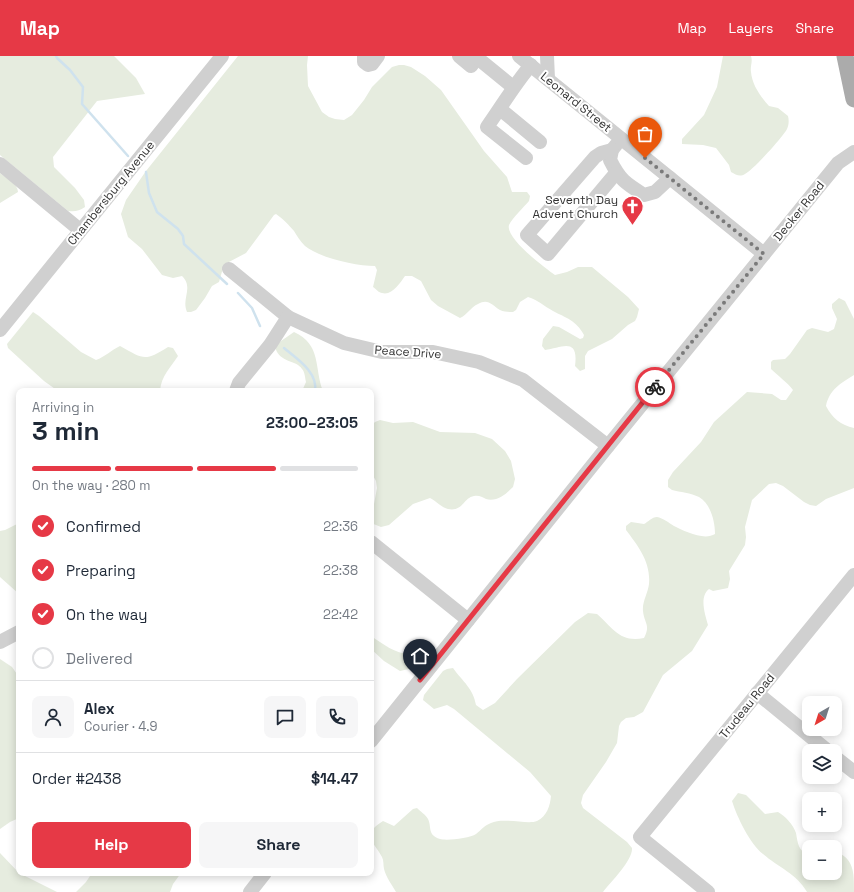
<!DOCTYPE html>
<html lang="en">
<head>
<meta charset="utf-8">
<style>
	body { margin:0; font-family:"Space Grotesk",sans-serif; background:#f6f6f7; color:#1f2937; height:100vh; display:flex; flex-direction:column; font-size:15px; white-space:nowrap }
	* { box-sizing:border-box; margin:0 }
	p { font-size:13px; color:#747a83 }
	.icon { flex:none; width:22px; height:22px; fill:none; stroke:currentColor; stroke-width:2; stroke-linecap:round; stroke-linejoin:round }
	.map { position:relative; flex:1; overflow:hidden }
	.details { position:absolute; left:16px; top:332px; width:358px; height:488px; display:flex; flex-direction:column; background:#fff; border-radius:8px; box-shadow:0 2px 10px #0003 }
	.details>* { flex:none }
	.needle { width:26px; rotate:219deg }
	.fabs { position:absolute; left:802px; top:640px; display:grid; gap:8px }
	.fabs a { display:grid; place-items:center; width:40px; height:40px; border-radius:8px; background:#fff; box-shadow:0 2px 10px #0003; font-size:20px }
	.pin { position:absolute; display:grid; place-items:center; width:34px; height:34px; color:#fff; margin:-41px -17px; border-radius:50% 50% 50% 0; rotate:-45deg; box-shadow:0 0 4px #0007 }
	.pin .icon { rotate:45deg }
	.courier { position:absolute; display:grid; place-items:center; width:40px; height:40px; margin:-20px; border:3px solid #e63946; border-radius:50%; background:#fff; color:#222; box-shadow:0 1px 5px #0007 }
	.headline em { font-style:normal; font-weight:700 }
	.headline div { display:flex; flex-direction:column-reverse }
	.headline { display:flex; align-items:center; justify-content:space-between; height:68px; padding:0 16px }
	h1 { font-size:26px; font-weight:700; line-height:30px }
	.bar { display:grid; grid-template-columns:repeat(4,1fr); gap:6px 4px; align-content:center; height:48px; padding:0 16px }
	.bar i { height:5px; border-radius:3px; background:#e0e1e3 }
	.bar .selected { background:#e63946 }
	.bar p { grid-column:span 4 }
	.line { display:flex; align-items:center; gap:10px; padding:0 16px; border-top:1px solid #e0e1e3 }
	.line div { flex:1 }
	.round { display:grid; place-items:center; flex:none; width:42px; height:42px; border-radius:8px; background:#f6f6f7 }
	ol { padding:0 16px; list-style:none }
	li { display:flex; align-items:center; gap:12px; height:44px }
	li p { margin-inline-start:auto }
	li .icon { padding:4px; border-radius:50%; background:#e63946; color:#fff; stroke-width:4 }
	li:last-child { color:#747a83 }
	li i { width:22px; height:22px; border:2px solid #e0e1e3; border-radius:50% }
	.cta { display:flex; gap:8px; margin-top:auto; padding:8px 16px }
	.cta a { flex:1; height:46px; border-radius:8px; background:#e63946; color:#fff; font-size:16px; font-weight:700; line-height:46px; text-align:center }
	.cta a+a { background:#f6f6f7; color:#1f2937 }
	header { display:flex; align-items:center; gap:24px; box-sizing:border-box; height:56px; padding:0 20px; background:#e63946; color:#fff }
	header strong { font-size:19px }
	nav { display:flex; gap:22px; margin-inline-start:auto; font-size:14px }
	.map>svg:first-child { display:block }
	.green { fill:#e6ecdf }
	.lines { fill:none; stroke-linecap:round; stroke-linejoin:round }
	.stream { stroke:#cfe2ee; stroke-width:2.5 }
	.minor { stroke:#d0d0d0; stroke-width:14 }
	.major { stroke:#ababab; stroke-width:17 }
	.done { stroke:#7a7a7a; stroke-width:4; stroke-dasharray:0 7.2 }
	.route { stroke:#e63946; stroke-width:5 }
	.labels { text-anchor:middle; dominant-baseline:central; stroke-width:4; stroke-linejoin:round; paint-order:stroke }
	.street-label { font-size:12px; fill:#333; stroke:#fff }
	.poi-label { font-size:12px; fill:#333; stroke:#fff; text-anchor:end }
</style>
</head>
<body>
<header>
<strong>Map</strong>
<nav><a>Map</a><a>Layers</a><a>Share</a></nav>
</header>
<div class="map">
<svg width="854" height="836" viewBox="0 0 854 836">
	<rect width="100%" height="100%" fill="#fff"/>
	<g class="green">
		<path d="M0,0h114l22,22 9,16 -48,7 -44,56 1,10 21,21 9,12 1,7c-6,4 -10,5 -17,4l-68,-56z"/>
		<path d="M238,0h70l-1,9 1,21 14,26 7,5 6,2 9,1 8,-5 12,-15 8,-13 20,-20 7,-2h5l7,2 14,9 16,14 43,61 23,26 5,15h15l3,4 -1,5c-5,6 -17,17 -20,24 -4,13 36,43 46,50l12,-3 11,-5h14l36,30 11,12 -2,8 -2,4 -7,4 -16,14 -24,12 -3,5v13l-5,2 -5,-5c4,-30 -14,-18 -30,-16l-3,-4 1,-7 10,-13 6,1 21,12 3,-1 1,-3c-8,-15 -18,-17 -31,-24 -9,-5 -15,-11 -25,-14l-8,5 -4,8 -3,2c-4,0 -9,0 -13,-2 -8,-5 -12,-12 -22,-6 -7,3 -11,11 -18,14l-22,-12 -7,-6 -10,-19 -9,-5h-7c-5,7 -13,20 -23,17 -3,0 -6,-4 -9,-6l4,-17 -2,-4c-19,0 -55,-8 -70,-20 -5,-5 -8,-10 -11,-15 -5,-6 -12,-13 -18,-17l-2,1 -28,38 -19,10 -4,5 -4,14 -7,4 -7,12 -9,12 -5,2h-4c-6,-14 7,-24 -5,-36l-9,2 -11,-3 -20,-26 -14,-12 -7,-23 5,-14 20,-29z"/>
		<path d="M723,0h28c2,6 -1,10 0,16 1,13 10,25 18,34l9,2 10,8c1,4 1,9 -1,13 -4,8 -34,41 -42,45 -5,3 -9,1 -14,-2l-2,-7 -13,-17 -13,-3 -21,-1v-5l22,-24 13,-28z"/>
		<path d="M0,117c6,5 18,11 18,19l-18,11z"/>
		<path d="M839,242l6,3 9,18v56c-13,8 -25,15 -28,31 6,12 15,19 28,22v60l-28,11 -10,7 -6,-1 -6,-3 -21,-16 -7,-3 -7,1 -17,16 -7,27 1,10 -1,8 -16,26 1,8 -2,9 -15,3 -4,-2c-10,8 -4,25 -1,36l-16,26 -29,24 -20,37 -9,5 -8,1 -5,4 -2,4 -2,17 -11,19 -23,33 -2,8 2,5 44,34 5,6c1,12 -21,34 -29,44h-207c-4,-7 -10,-15 -12,-23 -1,-4 0,-8 -2,-12 -9,-17 -22,-21 1,-36l11,5 19,-17 4,-1c3,3 9,7 11,11 4,8 -1,16 12,20 7,2 30,-1 36,-5 5,-4 9,-9 15,-11 12,-6 37,2 46,-2 10,-5 13,-15 14,-25l-21,-24 -76,-63 -7,-4 -13,4 -11,-9 1,-5 19,-24 4,-2 6,-1c10,14 20,20 23,37l7,5 12,-7 22,-24 58,-57 13,-9 9,1c16,14 23,29 47,24 7,-13 0,-15 -1,-27 -1,-9 5,-18 6,-27 2,-22 -11,-38 -23,-54v-4l5,-4 13,2c4,-2 8,-7 13,-7 6,1 12,6 17,9 10,5 30,15 41,8 0,-12 -4,-30 -16,-37 -8,-4 -19,-5 -27,-7l-4,-3v-7l5,-8 28,-30 13,-20 33,-30 25,2 9,6h5l7,-10c-6,-8 -15,-14 -22,-21v-7l2,-2 12,-1 5,-5 17,-24 5,-2 16,4 6,-3 3,-10 -5,-11v-4z"/>
		<path d="M33,256l6,4 42,36 15,8c9,-3 15,-10 24,-14 24,13 24,16 48,1l5,1 5,8c-7,11 -17,20 -18,35h-102l-14,-10 -36,-33 -1,-4z"/>
		<path d="M294,276c28,13 20,36 29,59h-21l4,-9c-1,-4 -1,-10 -4,-13 -6,-10 -22,-5 -27,-22l6,-6z"/>
		<path d="M380,364l13,3 20,-1 27,10 35,1 17,6 13,12 6,10 4,18 -2,8c-7,7 -16,15 -27,12 -4,-2 -7,-4 -12,-3 -11,2 -11,16 -26,13 -6,-1 -12,-8 -18,-11l-17,6 -24,21 -8,2 -10,-4v-14l3,-5 3,-16 -1,-7 -5,-9v-46l4,-4z"/>
		<polygon points="19,467 19,538 0,521 0,475 5,474"/>
		<path d="M371,580c12,8 26,19 40,18l6,6v4l-8,5 -9,2 -16,-10 -13,-12z"/>
		<polygon points="0,603 12,611 19,621 19,762 10,766 0,773"/>
		<path d="M738,737l8,2 19,19 13,-2c7,4 15,12 18,21 2,11 2,17 13,23v17h26v-22c19,8 19,20 19,41h-47c-10,-18 -29,-25 -44,-38 -13,-10 -26,-37 -31,-53z"/>
		<polygon points="0,797 19,817 57,836 0,836"/>
		<polygon points="92,817 181,817 173,828 170,836 76,836 86,826"/>
	</g>
	<g class="lines">
		<g class="stream">
			<polyline points="56,0 57,2 70,14 83,31 82,48 128,100"/>
			<polyline points="146,116 149,137 157,156 178,173 183,180 184,188 227,228"/>
			<polyline points="238,237 252,252 260,270"/>
			<path d="M284,292c13,11 34,24 31,43"/>
		</g>
		<g class="minor">
			<polyline points="364,0 364,6 368,9 372,8 378,0"/>
			<polyline points="459,0 471,10 477,2"/>
			<polyline points="475,0 513,31"/>
			<polyline points="519,0 764,198"/>
			<polyline points="547,0 548,23"/>
			<polyline points="500,53 540,86"/>
			<path d="M616,89l-4,5 -2,10c10,20 15,23 34,35l11,-3 15,-14"/>
			<polyline points="612,94 601,97 595,101 527,179 548,198 616,117"/>
			<path d="M526,102l-39,-31c15,-21 27,-42 44,-62"/>
			<polyline points="0,108 80,174"/>
			<polyline points="229,213 288,261 344,287 382,296 433,296 479,306 523,324 608,390"/>
			<polyline points="0,274 222,0"/>
			<polyline points="236,335 239,327 270,289 288,261"/>
			<polyline points="371,486 468,564"/>
			<polyline points="0,586 19,576"/>
			<polyline points="757,637 828,695"/>
			<polyline points="371,685 608,390 838,107 854,96"/>
			<polyline points="835,701 854,716"/>
			<polyline points="250,836 265,817"/>
			<polyline points="708,836 640,781 854,519"/>
		</g>
		<polyline class="major" points="845,0 854,43"/>
	</g>
	<g class="lines">
		<polyline class="done" points="645,102 764,198 655,331"/>
		<polyline class="route" points="420,624 655,331"/>
	</g>
	<defs>
		<symbol id="church-pin" viewBox="-11 -11 22 30"><path d="M0 17L-7.5 6A9.5 9.5 0 1 1 7.5 6Z" fill="#e63946" stroke="#fff"/><path d="M-1.2-6h2.4v3.5h3.3v2.4h-3.3V6h-2.4V-.1h-3.3v-2.4h3.3Z" fill="#fff"/></symbol>
	</defs>
	<g fill-rule="evenodd">
		<use href="#church-pin" x="620" y="138" width="25" height="34"/>
	</g>
	<g class="labels">
		<g class="street-label">
			<text transform="translate(576 46) rotate(39)">Leonard Street</text>
			<text transform="translate(111 137) rotate(-51)">Chambersburg Avenue</text>
			<text transform="translate(799 155) rotate(-51)">Decker Road</text>
			<text transform="translate(408 296) rotate(4)">Peace Drive</text>
			<text transform="translate(747 650) rotate(-51)">Trudeau Road</text>
		</g>
		<g class="poi-label">
			<text x="618" y="144">Seventh Day<tspan x="618" dy="14">Advent Church</tspan></text>
		</g>
	</g>
</svg>
<div class="fabs">
<a><svg class="needle" viewBox="-14 -14 28 28"><path d="M0-13l5 13h-10z" fill="#e53935"/><path d="M0 13l5-13h-10z" fill="#747a83"/></svg></a>
<a><svg class="icon" aria-label="layers" viewBox="0 0 24 24"><path d="M12 4l9 5-9 5-9-5zM3 14l9 5 9-5"/></svg></a>
<a>+</a>
<a>−</a>
</div>
<div class="pin" style="left:645px;top:102px;background:#ea580c"><svg class="icon" aria-label="bag" viewBox="0 0 24 24"><path d="M5 8h14l-1 12H6zM9 8a3 3 0 0 1 6 0"/></svg></div>
<div class="pin" style="left:420px;top:624px;background:#1f2937"><svg class="icon" aria-label="home" viewBox="0 0 24 24"><path d="M3 11l9-7 9 7M6 9v11h12V9"/></svg></div>
<div class="courier" style="left:655px;top:331px"><svg class="icon" aria-label="bike" viewBox="0 0 24 24"><circle cx="6" cy="16" r="4"/><circle cx="18" cy="16" r="4"/><path d="M6 16l4-8h5l3 8M10 8l3 8H6M13 5h3"/></svg></div>
<section class="details">
<div class="headline"><div><h1>3 min</h1><p>Arriving in</p></div><em>23:00–23:05</em></div>
<div class="bar"><i class="selected"></i><i class="selected"></i><i class="selected"></i><i></i><p>On the way · 280 m</p></div>
<ol>
<li><svg class="icon" aria-label="check" viewBox="0 0 24 24"><path d="M5 12l5 5 9-10"/></svg>Confirmed<p>22:36</p></li>
<li><svg class="icon" aria-label="check" viewBox="0 0 24 24"><path d="M5 12l5 5 9-10"/></svg>Preparing<p>22:38</p></li>
<li><svg class="icon" aria-label="check" viewBox="0 0 24 24"><path d="M5 12l5 5 9-10"/></svg>On the way<p>22:42</p></li>
<li><i></i>Delivered</li>
</ol>
<div class="line" style="height:72px"><a class="round"><svg class="icon" aria-label="person" viewBox="0 0 24 24"><circle cx="12" cy="8" r="4"/><path d="M4 21q1-7 8-7t8 7"/></svg></a><div><b>Alex</b><p>Courier · 4.9</p></div><a class="round"><svg class="icon" aria-label="chat" viewBox="0 0 24 24"><path d="M4 5h16v11H9l-5 4z"/></svg></a><a class="round"><svg class="icon" aria-label="phone" viewBox="0 0 24 24"><path d="M5 4h4l2 5-3 2q2 4 5 5l2-3 5 2v4C11 20 4 13 5 4z"/></svg></a></div>
<div class="line" style="height:52px"><div>Order #2438</div><b>$14.47</b></div>
<div class="cta"><a>Help</a><a>Share</a></div>
</section>
</div>
</body>
</html>
